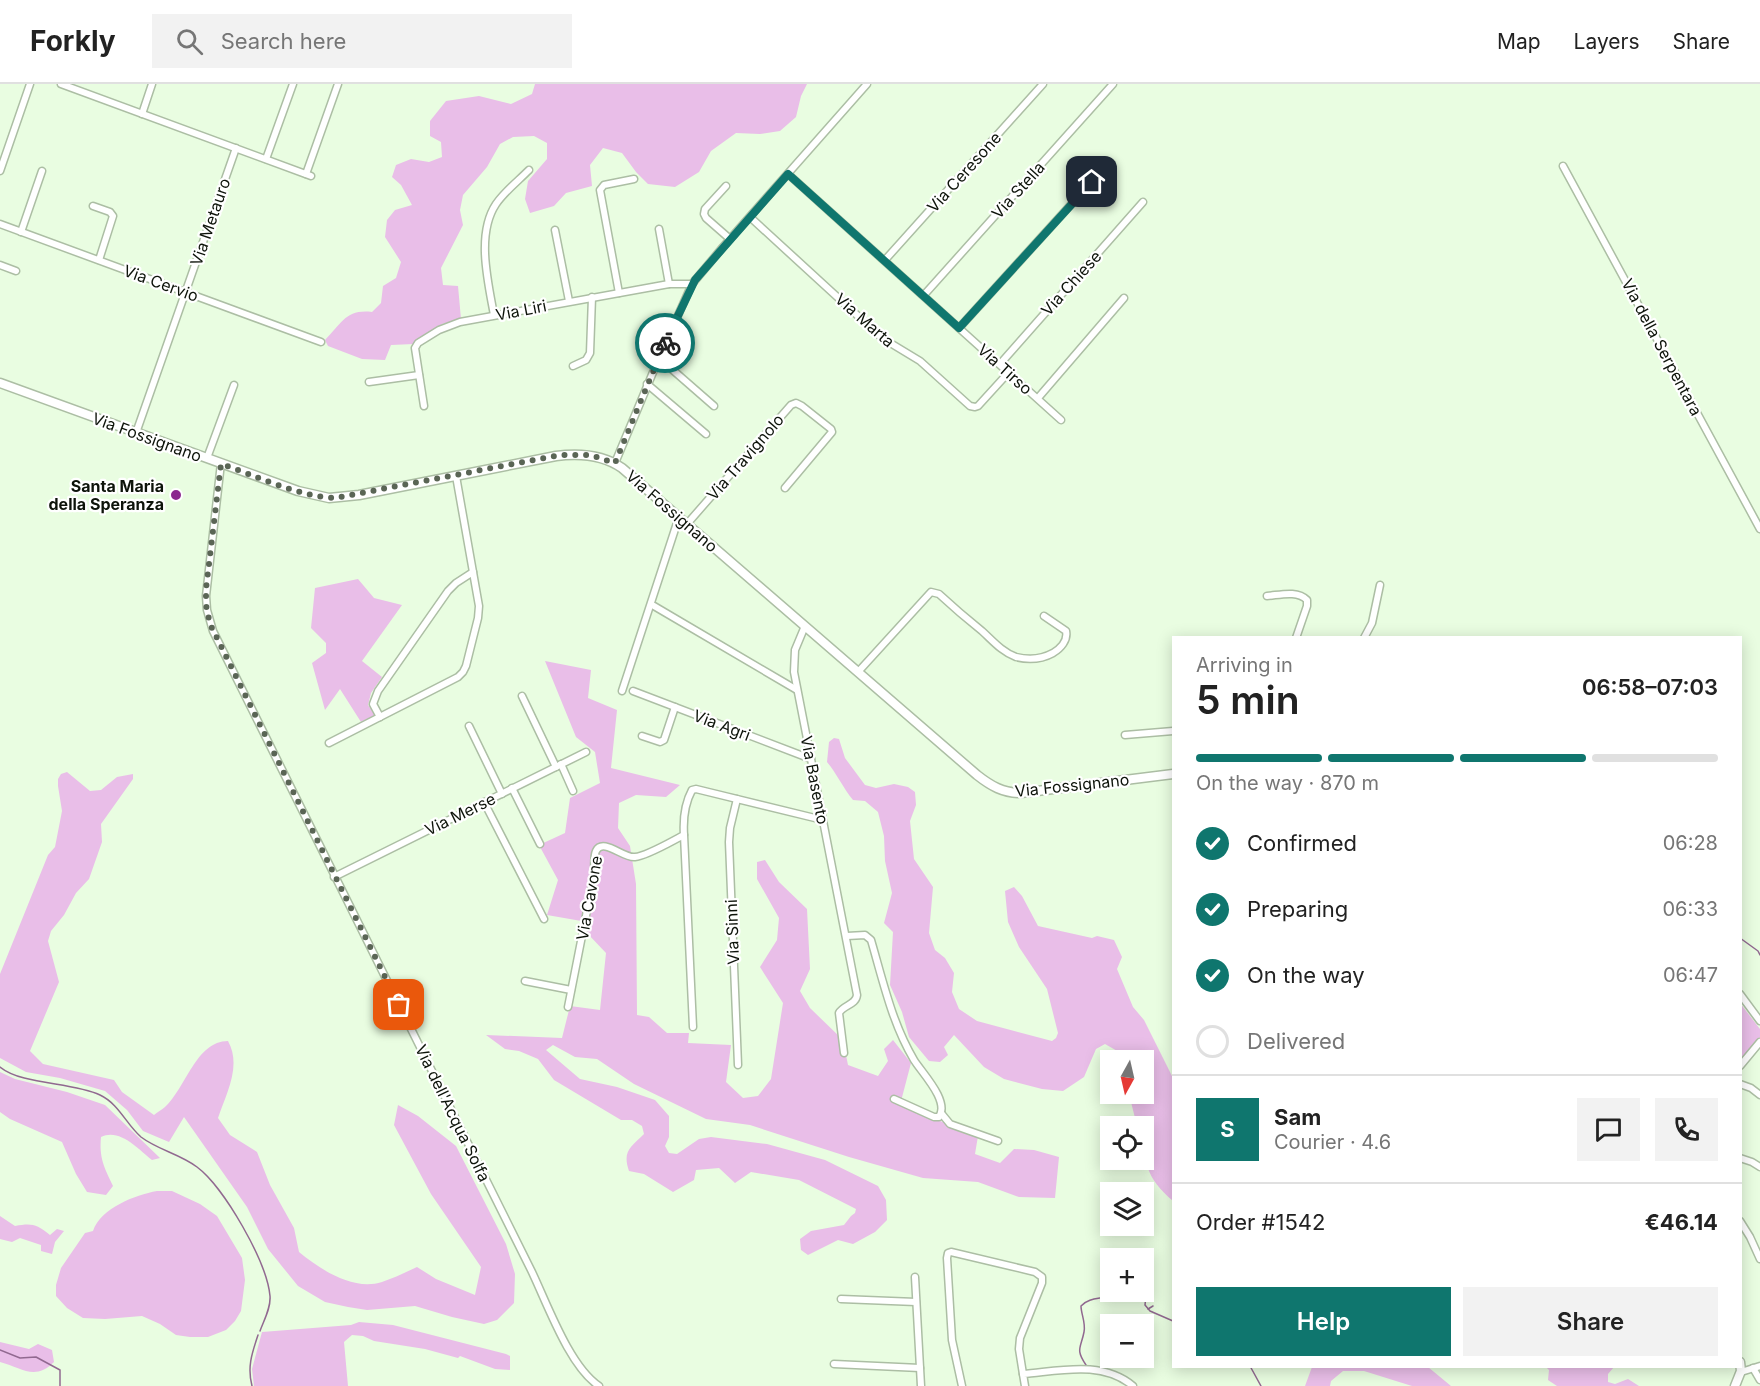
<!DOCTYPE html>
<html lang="en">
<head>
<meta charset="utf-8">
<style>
	body { margin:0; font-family:Inter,sans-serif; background:#f2f2f2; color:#222; height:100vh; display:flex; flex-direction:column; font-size:22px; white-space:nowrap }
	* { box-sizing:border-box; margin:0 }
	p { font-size:20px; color:#767676 }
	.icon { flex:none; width:33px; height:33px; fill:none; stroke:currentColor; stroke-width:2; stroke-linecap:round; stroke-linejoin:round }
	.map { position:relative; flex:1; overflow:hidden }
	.sheet { position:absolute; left:1172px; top:552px; width:570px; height:732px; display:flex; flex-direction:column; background:#fff; border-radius:0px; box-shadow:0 3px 15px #0003 }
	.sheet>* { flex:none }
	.needle { width:39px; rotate:188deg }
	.tools { position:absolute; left:1100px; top:966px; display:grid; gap:12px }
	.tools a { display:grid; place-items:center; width:54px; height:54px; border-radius:0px; background:#fff; box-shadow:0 3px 15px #0003; font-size:30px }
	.pin { position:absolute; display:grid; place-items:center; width:51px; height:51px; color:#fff; margin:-26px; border-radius:12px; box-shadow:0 3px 9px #0006 }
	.courier { position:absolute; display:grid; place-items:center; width:60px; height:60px; margin:-30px; border:4px solid #0f766e; border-radius:50%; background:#fff; color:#222; box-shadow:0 2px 8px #0007 }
	.summary em { font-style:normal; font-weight:600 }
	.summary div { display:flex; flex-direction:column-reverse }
	.summary { display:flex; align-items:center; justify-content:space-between; height:102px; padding:0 24px }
	h1 { font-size:39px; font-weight:600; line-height:45px }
	.bar { display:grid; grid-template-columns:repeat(4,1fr); gap:9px 6px; align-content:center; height:72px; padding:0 24px }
	.bar i { height:8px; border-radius:4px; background:#e0e0e0 }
	.bar .on { background:#0f766e }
	.bar p { grid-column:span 4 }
	.line { display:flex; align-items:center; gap:15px; padding:0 24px; border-top:2px solid #e0e0e0 }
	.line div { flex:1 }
	.round { display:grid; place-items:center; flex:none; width:63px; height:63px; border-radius:0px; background:#f2f2f2 }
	ol { padding:0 24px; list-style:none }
	li { display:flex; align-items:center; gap:18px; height:66px }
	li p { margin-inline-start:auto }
	li .icon { padding:6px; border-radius:50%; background:#0f766e; color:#fff; stroke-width:4 }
	li:last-child { color:#767676 }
	li i { width:33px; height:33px; border:3px solid #e0e0e0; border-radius:50% }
	.cta { display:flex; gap:12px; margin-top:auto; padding:12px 24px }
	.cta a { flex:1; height:69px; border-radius:0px; background:#0f766e; color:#fff; font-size:24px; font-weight:600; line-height:69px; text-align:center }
	.cta a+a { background:#f2f2f2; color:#222 }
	header { display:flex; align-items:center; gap:36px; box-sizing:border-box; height:84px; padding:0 30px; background:#fff; border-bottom:2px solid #e0e0e0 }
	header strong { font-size:28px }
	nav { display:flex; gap:33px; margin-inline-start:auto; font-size:21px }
	.search { width:420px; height:54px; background:#f2f2f2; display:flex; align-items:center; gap:15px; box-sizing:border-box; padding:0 21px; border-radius:0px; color:#767676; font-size:22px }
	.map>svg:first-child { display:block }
	.green { fill:#e9bee8 }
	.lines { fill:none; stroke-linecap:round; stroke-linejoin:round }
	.stream { stroke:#916990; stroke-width:1.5 }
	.street-casing { stroke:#acbea4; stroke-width:9 }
	.secondary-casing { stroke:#acbea4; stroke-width:11 }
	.street { stroke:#fff; stroke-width:6 }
	.secondary { stroke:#fff; stroke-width:8 }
	.done { stroke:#5a6555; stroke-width:6; stroke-dasharray:0 10.8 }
	.route { stroke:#0f766e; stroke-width:8 }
	.poi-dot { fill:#8b278e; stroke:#fff; stroke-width:2 }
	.labels { text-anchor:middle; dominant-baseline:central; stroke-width:4.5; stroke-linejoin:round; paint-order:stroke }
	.street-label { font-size:16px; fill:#0d130a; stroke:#fff }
	.poi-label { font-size:16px; font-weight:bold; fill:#0d130a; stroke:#fff; text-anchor:end }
</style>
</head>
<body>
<header>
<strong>Forkly</strong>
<div class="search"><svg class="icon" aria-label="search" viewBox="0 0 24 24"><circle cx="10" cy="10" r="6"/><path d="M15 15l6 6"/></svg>Search here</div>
<nav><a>Map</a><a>Layers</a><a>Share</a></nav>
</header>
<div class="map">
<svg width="1760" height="1302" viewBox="0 0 1760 1302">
	<rect width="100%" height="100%" fill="#e9fde1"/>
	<g class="green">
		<path d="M535,0h272l-6,12 -5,21 -16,14 -20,3 -24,-1 -25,18 -12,21 -24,15 -27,-3 -12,-12 -14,-19 -19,-5 -13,17 2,21 -26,7 -12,13 -24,7 -5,-14 3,-18 19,-22v-16l-13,-7 -21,1 -13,7 -13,23 -24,28 -3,15 3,15 -22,43 2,17 15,1 3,33 -19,5 -28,20 -23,1 -6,15 -23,-1 -34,-13 -3,-6c17,-17 21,-31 47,-28l9,-9 2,-17 13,-8 5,-16 -16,-25 2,-17 8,-10 17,-5 -11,-20 -9,-8 4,-12 15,-6 18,3 13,-5 -1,-15 -11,-6v-15l16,-20 33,-5 32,8 21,-10z"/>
		<polygon points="358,495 374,514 402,521 362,577 382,593 371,609 368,621 375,631 361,638 340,605 325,626 312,579 326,569 326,559 311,544 315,504"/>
		<path d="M545,577l46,9 -3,28 29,12 -6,58 69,17 -14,12 -30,-2 -17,8 -1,25 12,18 6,38 1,131 12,2 18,16h22l-1,10 43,2 -5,37 17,16 15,-2 13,-17 12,-76 -23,-36 17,-27 2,-22 -22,-39v-17l8,-2 14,22 28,27 3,60 -10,22 10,17 33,32 5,25 30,11 10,-15 -4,-12 9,-9 18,23 -11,42 78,31 -3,18 25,9 14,-14 20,1 25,7 -4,41 -36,-1 -41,-15 -55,-4 -74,-21 -99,-32 -44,-6 -72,-35 -37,-25 -22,-2 -22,-12 -7,5 34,29 37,8 38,13 14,16v21l-4,9 4,7 8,1 22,-15 12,-2 56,7 58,16 53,26 8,14 1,20 -12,12 -22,12 -15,-4 -30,15 -7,-5 -1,-11 11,-8 33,-6 7,-9 4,-3 1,-4 -57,-29 -48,-8 -16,11 -16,-15 -23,2 -2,10 -21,12 -29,-18 -15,-3c-7,-20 2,-24 15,-37l-2,-8 -10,-6h-11l-67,-40 -16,-21 -19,-8 -14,-2 -19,-14 76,3 8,-32 30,4 6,-57 -19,-20v-11l-40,-7 11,-35 -19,-35 26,-12 5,-35 30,-15 -5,-31 -19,-15z"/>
		<path d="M834,654l5,1 6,19 20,27 11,3 18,-4 14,3 7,5 1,13 -6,16 4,38 19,28 -4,46 6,17 10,8 9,15 -2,19 7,17 18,12 75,20 4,-3 2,-5 -11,-44 -28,-42 -11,-25 -3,-31 9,-4 8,9 16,30 54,12 5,-2 17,4 8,17 -5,12 16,38 11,13 29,58v123c-27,-23 -30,-40 -30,-75h-6l-8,-32h14v-34h-22l-2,-8 -14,-8 -9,5 -12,28 -21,14 -21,-2 -38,-10 -20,-12 -30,-32 -10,12 4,8 -8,7 -11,-1 -20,-24 -7,-25 -12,-27 3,-53 -9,-9 8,-30 -7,-32 -1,-25 -6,-24 -13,-11 -12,-1c-10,-12 -16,-26 -26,-38l2,-20z"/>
		<path d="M67,688l23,19 11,-1 16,-13 16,-3v5l-32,45 1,18 -13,37 -13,14 -12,22 -13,16 -3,10 11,41 -29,69 13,13 71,16 8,12 32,23c3,-3 8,-5 11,-8 21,-19 31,-66 63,-66 14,25 -2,53 -10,77l12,17 27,17 13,33 24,43 5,24c22,18 54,39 83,30 12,-4 24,-10 35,-15l19,12 39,16 6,-28 -50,-73 -37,-69 4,-20 20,11 38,30 50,98 9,30 -1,29 -17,17 -13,4 -32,-7 -37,-11 -48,4 -19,-3 -23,-5 -27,-16 -30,-37 -21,-42 -63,-90 -15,25 -26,-11 -16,-21 -22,-19 -45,-13 -34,-6 -26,-14v-84l48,-119 7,-8 7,-36 -4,-25v-7l3,-5z"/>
		<polygon points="1740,919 1760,945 1760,953 1740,976"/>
		<path d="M0,988l15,7 52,13 38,13 55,53 -8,2c-14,-11 -32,-32 -51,-23 -2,21 3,30 12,49l-7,9 -19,-3 -11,-18 -14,-32 -52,-23 -10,-7z"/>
		<path d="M157,1107h15l28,13 17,12 25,42 3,22 -4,31 -6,10 -9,9 -18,7h-18l-14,-2 -16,-11 -18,-8 -37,3 -22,-1 -16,-10 -11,-12v-11l5,-17 24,-35 8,-2c8,-23 42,-36 64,-40z"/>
		<path d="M0,1132l15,10c17,-3 21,-2 35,9l7,-6 7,2 -9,11 -3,12 -11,-3v-6l-21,-7 -8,4 -12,-3z"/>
		<polygon points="359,1238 393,1241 506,1270 510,1272 510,1286 495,1285 460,1272 458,1274 425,1265 374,1257 363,1252 352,1251 344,1258 348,1302 254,1302 252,1285 262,1248 351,1241"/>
		<path d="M0,1258l29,7 9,-5 14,6 2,12c-19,19 -32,6 -54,0z"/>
		<polygon points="1312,1283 1428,1283 1451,1302 1412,1302 1364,1287 1343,1287 1331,1297 1330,1302 1305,1302"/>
		<polygon points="1546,1283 1614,1283 1608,1290 1608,1298 1615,1300 1628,1295 1639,1302 1557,1302 1548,1296 1549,1286"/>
	</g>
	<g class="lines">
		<g class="stream">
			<polyline points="1740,854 1758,867 1760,871"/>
			<path d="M0,983c22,18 72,15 100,28 19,9 26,29 41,42 17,13 39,17 56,30 27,20 70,95 73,129 1,12 -6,24 -10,35"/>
			<polyline points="1143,1205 1146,1211 1145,1221 1150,1227 1173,1237"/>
			<polyline points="1148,1225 1153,1222"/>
			<polyline points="0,1266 20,1274 36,1273 60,1286 60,1302"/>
			<path d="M1086,1281c-11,-16 -5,-17 -2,-33 2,-9 -3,-18 -3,-26 10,-11 25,-5 36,-14"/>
			<polyline points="1250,1282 1261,1302"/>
			<path d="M252,1302c-5,-19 0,-33 6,-51"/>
		</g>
		<defs>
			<g id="street">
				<polyline points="61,0 311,92"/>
				<polyline points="142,30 152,0"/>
				<polyline points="266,75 293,0"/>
				<polyline points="1563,82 1760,445"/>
				<polyline points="0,87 30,0"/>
				<polyline points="306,90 338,0"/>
				<polyline points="788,90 1061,336"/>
				<polyline points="726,102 705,125 704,130 706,134 730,155"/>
				<polyline points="93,122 110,128 113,132 99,176"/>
				<polyline points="750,133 882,254 920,277 970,322 975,323 978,322 1009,288"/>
				<polyline points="0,140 321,258"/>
				<polyline points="659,145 669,200"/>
				<polyline points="555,146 569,217"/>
				<polyline points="21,148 42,87"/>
				<polyline points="885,176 1043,0"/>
				<polyline points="0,181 16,187"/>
				<polyline points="619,209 600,106 604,101 634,95"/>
				<polyline points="924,211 1113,0"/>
				<path d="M494,231c-6,-33 -18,-81 2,-111 9,-13 22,-23 33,-34"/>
				<polyline points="959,244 1106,82"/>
				<polyline points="659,274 714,322"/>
				<polyline points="1000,280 1143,118"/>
				<polyline points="573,282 586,276 590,269 592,213"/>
				<polyline points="369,298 419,291"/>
				<polyline points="647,300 706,350"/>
				<polyline points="1038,314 1124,214"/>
				<polyline points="424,322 415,264 418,259 439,246 460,238 669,200 692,200"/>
				<polyline points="136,349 236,64"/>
				<polyline points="207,374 234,301"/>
				<path d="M221,379l-15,133 1,14 6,21 318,639c16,33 38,96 68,116"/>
				<polyline points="615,379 659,274 692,200 723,163 867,0"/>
				<polyline points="687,440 791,321 796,319 802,322 831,345 832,348 785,404"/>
				<path d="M1267,512c13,-1 30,-6 40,4v6l-11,32"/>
				<polyline points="654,522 797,606"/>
				<path d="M805,542l-10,24 -1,22 63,323c-1,10 -14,10 -18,18l5,40"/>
				<polyline points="1364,554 1372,539 1380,501"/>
				<path d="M858,588l73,-80 8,2c14,13 28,25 43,37 10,9 20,21 34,26 12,3 26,2 37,-4 8,-5 15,-13 13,-22l-22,-15"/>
				<polyline points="622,607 679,433"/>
				<polyline points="633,607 811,675"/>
				<polyline points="522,612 556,683"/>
				<polyline points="380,633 373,620 378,607 448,507 456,499 473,488"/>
				<polyline points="469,642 502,710"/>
				<polyline points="1125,651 1173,647"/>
				<polyline points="642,652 660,658 664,656 675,623"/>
				<polyline points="329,659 458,593 463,588 466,582 478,534 479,522 456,392"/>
				<polyline points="561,680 573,707"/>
				<polyline points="512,704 540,760"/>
				<polyline points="737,715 730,744 729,758 738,981"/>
				<polyline points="484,718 544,835"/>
				<polyline points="684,751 693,943"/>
				<polyline points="334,793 586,668"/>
				<path d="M847,852l18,-1 6,5c12,41 21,83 43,120 8,13 36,41 25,57h-5l-40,-18"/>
				<polyline points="525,897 571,906"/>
				<polyline points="1740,910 1760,937"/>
				<path d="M568,923l26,-132c1,-7 -1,-18 2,-24 7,-14 28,8 39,6 12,-1 37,-16 49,-22 -1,-15 1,-32 8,-45l4,-1 127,31"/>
				<polyline points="1740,982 1760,958"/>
				<polyline points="1740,1000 1751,1004 1760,1011"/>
				<polyline points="941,1029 950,1040 998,1057"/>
				<polyline points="1740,1074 1752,1078 1760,1083"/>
				<polyline points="1740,1137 1750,1153 1760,1175"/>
				<polyline points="915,1193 921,1302"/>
				<polyline points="841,1215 916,1218"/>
				<polyline points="834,1280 920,1284"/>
				<polyline points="1753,1284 1760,1296"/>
				<polyline points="1741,1288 1760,1282"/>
				<polyline points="962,1302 952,1256 947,1174 948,1169 951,1168 1035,1188 1042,1193 1042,1199 1020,1254 1019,1265 1023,1290"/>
				<path d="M1025,1302l-2,-12c37,-3 79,-14 110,12"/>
			</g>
			<g id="secondary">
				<path d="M0,299l298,108 31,7 30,-3 197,-39c23,-3 46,-2 66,12l355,307c14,11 26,18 44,18l152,-19"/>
				<polyline points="1735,1302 1741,1287 1740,1278"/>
			</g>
		</defs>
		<use href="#street" class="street-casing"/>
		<use href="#secondary" class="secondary-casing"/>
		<use href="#street" class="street"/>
		<use href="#secondary" class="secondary"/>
	</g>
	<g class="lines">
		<path class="done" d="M399,921l-189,-381 -4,-19v-16l15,-125c33,11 79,33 114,34l225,-43h30l25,8 50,-120"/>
		<polyline class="route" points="665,259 695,196 788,90 959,244 1092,98"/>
	</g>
	<circle class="poi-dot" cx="176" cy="411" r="6"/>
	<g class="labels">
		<g class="street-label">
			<text transform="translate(964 88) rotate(-48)">Via Ceresone</text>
			<text transform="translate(1018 106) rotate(-48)">Via Stella</text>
			<text transform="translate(210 138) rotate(-71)">Via Metauro</text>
			<text transform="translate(161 199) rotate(20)">Via Cervio</text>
			<text transform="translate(1071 199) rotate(-48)">Via Chiese</text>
			<text transform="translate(521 226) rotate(-11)">Via Liri</text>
			<text transform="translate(865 236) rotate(41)">Via Marta</text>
			<text transform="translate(1662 263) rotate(62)">Via della Serpentara</text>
			<text transform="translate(1005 285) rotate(42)">Via Tirso</text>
			<text transform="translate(147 353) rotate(20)">Via Fossignano</text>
			<text transform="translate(745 373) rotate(-49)">Via Travignolo</text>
			<text transform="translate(672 427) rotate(41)">Via Fossignano</text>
			<text transform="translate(722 641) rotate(21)">Via Agri</text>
			<text transform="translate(815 696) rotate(79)">Via Basento</text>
			<text transform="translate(1072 701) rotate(-6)">Via Fossignano</text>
			<text transform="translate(460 730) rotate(-26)">Via Merse</text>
			<text transform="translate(589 814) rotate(-80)">Via Cavone</text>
			<text transform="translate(732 848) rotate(-92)">Via Sinni</text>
			<text transform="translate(453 1029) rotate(64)">Via dell'Acqua Solfa</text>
		</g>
		<g class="poi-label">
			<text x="164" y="402">Santa Maria<tspan x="164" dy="18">della Speranza</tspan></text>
		</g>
	</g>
</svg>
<div class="tools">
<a><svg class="needle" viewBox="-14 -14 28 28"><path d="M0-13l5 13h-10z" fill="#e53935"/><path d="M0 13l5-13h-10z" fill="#767676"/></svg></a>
<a><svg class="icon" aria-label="locate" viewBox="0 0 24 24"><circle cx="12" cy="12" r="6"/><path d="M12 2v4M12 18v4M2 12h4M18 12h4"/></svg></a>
<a><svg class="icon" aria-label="layers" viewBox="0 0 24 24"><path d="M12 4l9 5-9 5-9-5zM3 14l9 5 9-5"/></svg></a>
<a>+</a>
<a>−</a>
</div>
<div class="pin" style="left:399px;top:921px;background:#ea580c"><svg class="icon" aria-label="bag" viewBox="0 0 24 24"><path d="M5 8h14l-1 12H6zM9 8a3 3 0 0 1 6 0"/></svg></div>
<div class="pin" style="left:1092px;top:98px;background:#1f2937"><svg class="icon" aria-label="home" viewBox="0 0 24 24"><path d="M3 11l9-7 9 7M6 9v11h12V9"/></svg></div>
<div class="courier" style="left:665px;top:259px"><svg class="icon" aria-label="bike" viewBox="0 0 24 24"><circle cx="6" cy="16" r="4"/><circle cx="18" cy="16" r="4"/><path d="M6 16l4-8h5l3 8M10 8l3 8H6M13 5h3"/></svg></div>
<section class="sheet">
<div class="summary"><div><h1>5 min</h1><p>Arriving in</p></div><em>06:58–07:03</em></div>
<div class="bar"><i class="on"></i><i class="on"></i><i class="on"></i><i></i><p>On the way · 870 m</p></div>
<ol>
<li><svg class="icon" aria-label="check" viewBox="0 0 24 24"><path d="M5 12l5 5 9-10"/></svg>Confirmed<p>06:28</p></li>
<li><svg class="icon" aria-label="check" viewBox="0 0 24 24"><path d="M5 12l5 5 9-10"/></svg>Preparing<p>06:33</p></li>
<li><svg class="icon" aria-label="check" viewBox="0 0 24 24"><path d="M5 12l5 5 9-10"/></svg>On the way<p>06:47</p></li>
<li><i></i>Delivered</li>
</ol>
<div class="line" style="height:108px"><b class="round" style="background:#0f766e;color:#fff">S</b><div><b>Sam</b><p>Courier · 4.6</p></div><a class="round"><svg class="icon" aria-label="chat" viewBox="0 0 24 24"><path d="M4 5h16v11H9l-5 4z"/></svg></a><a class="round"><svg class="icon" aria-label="phone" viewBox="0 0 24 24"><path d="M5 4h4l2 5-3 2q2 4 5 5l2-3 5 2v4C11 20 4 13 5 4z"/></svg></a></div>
<div class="line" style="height:78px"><div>Order #1542</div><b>€46.14</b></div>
<div class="cta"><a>Help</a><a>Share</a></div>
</section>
</div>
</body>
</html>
